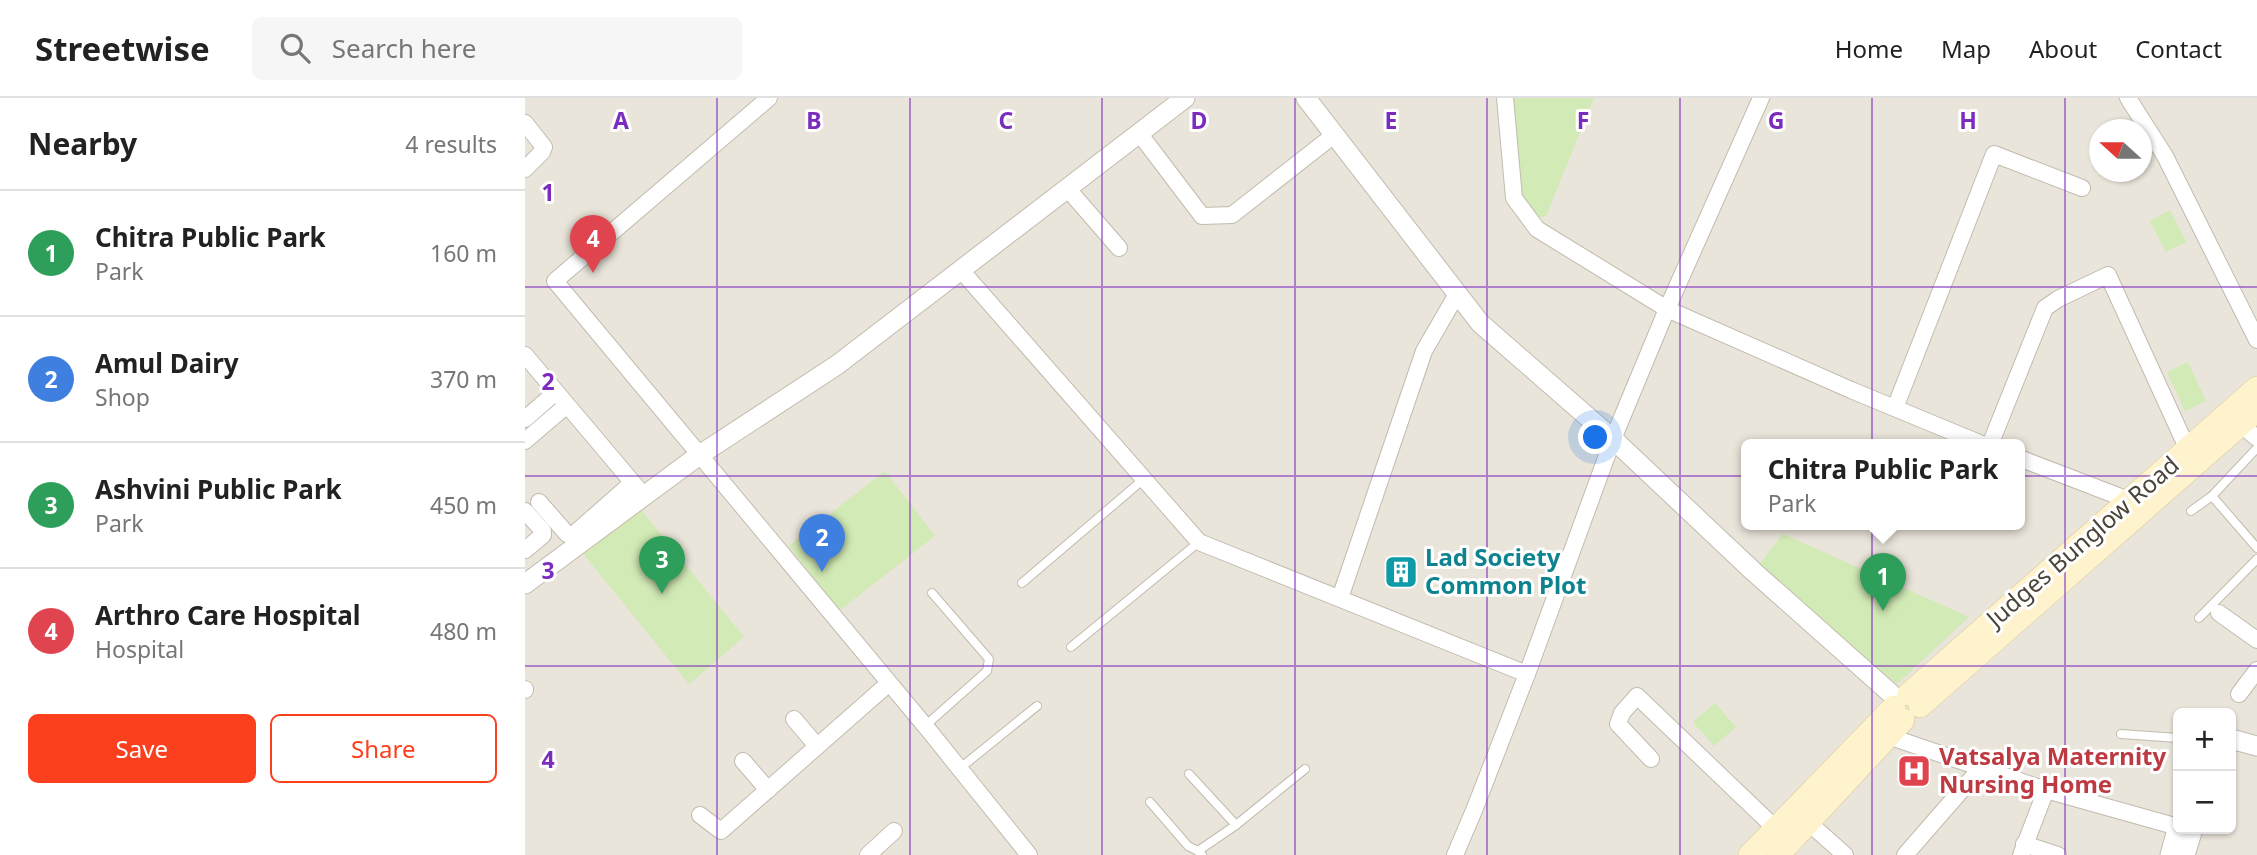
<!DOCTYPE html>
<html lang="en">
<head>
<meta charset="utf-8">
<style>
	:root { --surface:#fff; --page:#f6f6f6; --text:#222; --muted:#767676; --line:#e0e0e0; --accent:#fc3f1d }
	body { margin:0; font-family:"Noto Sans",sans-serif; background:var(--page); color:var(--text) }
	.controls { position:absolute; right:21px; bottom:21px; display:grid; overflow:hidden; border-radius:10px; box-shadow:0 2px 5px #0004 }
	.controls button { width:63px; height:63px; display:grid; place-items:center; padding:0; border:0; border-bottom:2px solid var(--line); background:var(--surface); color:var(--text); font:35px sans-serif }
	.compass { position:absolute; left:1564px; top:21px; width:63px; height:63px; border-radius:50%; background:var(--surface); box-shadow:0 2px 5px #0004; rotate:291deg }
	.you { position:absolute; left:1071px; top:340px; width:24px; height:24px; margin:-18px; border:5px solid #fff; border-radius:50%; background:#1a73e8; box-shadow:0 0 0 10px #1a73e833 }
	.badge { display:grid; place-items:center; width:46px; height:46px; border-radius:50%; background:var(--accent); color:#fff; font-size:23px; font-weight:700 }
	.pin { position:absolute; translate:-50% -58px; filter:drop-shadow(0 2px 4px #0008) }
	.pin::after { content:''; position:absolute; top:37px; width:24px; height:21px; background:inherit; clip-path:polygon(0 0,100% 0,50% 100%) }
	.popup { position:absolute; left:1216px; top:341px; width:284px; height:91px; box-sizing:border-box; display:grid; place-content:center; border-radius:10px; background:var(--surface); filter:drop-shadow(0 2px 5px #0005); font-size:23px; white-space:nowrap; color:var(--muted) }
	.popup b { font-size:26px; color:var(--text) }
	.popup::after { content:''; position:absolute; left:50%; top:100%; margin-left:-14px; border:14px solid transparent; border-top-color:var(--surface) }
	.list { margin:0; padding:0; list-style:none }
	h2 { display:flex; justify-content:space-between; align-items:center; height:91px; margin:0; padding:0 28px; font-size:30px }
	h2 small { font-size:23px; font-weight:400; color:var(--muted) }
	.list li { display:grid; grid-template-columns:46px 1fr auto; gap:21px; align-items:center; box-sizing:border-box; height:126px; padding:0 28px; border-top:2px solid var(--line) }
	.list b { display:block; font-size:26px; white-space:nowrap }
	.list p { margin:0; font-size:23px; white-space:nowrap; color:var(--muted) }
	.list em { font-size:23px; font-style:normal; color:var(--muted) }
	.actions { display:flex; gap:14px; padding:21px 28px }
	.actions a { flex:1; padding:16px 0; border:2px solid var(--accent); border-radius:10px; text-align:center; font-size:24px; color:var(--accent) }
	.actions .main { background:var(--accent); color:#fff }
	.icon { flex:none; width:38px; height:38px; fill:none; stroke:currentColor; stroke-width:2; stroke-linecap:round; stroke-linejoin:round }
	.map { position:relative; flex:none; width:1732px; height:757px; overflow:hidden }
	header { display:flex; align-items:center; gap:42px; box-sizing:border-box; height:98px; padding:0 35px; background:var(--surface); border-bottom:2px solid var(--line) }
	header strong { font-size:33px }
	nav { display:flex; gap:38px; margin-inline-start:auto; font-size:24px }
	.search { width:490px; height:63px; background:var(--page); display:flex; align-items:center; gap:18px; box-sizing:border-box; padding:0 24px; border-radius:10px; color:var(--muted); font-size:26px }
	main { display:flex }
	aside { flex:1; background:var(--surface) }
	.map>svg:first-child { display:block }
	.residential { fill:#eae5da; fill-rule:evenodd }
	.green { fill:#d2eab5 }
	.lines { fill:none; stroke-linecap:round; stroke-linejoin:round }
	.service-casing { stroke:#c2bbae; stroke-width:10 }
	.minor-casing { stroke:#c2bbae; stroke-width:18 }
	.tertiary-casing { stroke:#c2bbae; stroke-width:21 }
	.secondary-casing { stroke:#d6c79b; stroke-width:24 }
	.service { stroke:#fff; stroke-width:8 }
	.minor { stroke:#fff; stroke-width:16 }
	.tertiary { stroke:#fff; stroke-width:19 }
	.secondary { stroke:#fff3cd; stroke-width:23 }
	.grid { fill:none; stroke:#7b2cbf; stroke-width:2; stroke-opacity:0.55 }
	.labels { text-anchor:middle; stroke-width:6; stroke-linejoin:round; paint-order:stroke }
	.street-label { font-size:24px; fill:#4b4439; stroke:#fff }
	.culture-label { font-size:24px; font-weight:bold; fill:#0d838f; stroke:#fff; text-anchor:start }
	.health-label { font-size:24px; font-weight:bold; fill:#be3a42; stroke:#fff; text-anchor:start }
	.grid-label { font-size:23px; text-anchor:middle; font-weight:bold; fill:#7b2cbf; stroke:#fff; stroke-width:6; stroke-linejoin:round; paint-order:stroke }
</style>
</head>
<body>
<header>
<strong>Streetwise</strong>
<div class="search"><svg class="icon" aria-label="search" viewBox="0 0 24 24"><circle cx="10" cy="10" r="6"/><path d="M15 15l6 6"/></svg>Search here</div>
<nav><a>Home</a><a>Map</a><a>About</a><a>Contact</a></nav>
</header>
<main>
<aside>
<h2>Nearby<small>4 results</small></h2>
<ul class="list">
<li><span class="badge" style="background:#2e9e5b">1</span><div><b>Chitra Public Park</b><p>Park</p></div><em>160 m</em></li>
<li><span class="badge" style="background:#3f7fe0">2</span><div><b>Amul Dairy</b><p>Shop</p></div><em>370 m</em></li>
<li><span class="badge" style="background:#2e9e5b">3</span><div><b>Ashvini Public Park</b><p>Park</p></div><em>450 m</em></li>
<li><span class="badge" style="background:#e0444e">4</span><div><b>Arthro Care Hospital</b><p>Hospital</p></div><em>480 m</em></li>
</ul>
<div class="actions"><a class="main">Save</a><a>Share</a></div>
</aside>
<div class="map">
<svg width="1732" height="757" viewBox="0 0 1732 757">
	<rect width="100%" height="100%" fill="#f6f3ec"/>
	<path class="residential" d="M 0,0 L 1732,0 L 1732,757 L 0,757 ZM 1574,32 L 1616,32 L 1616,74 L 1574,74 ZM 1222,347 L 1494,347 L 1494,427 L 1222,427 ZM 1653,615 L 1706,615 L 1706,731 L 1653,731 Z"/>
	<g class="green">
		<path d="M 985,0 L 1069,0 L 1021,118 L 1010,120 L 993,98 Z"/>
		<path d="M 1645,112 L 1661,144 L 1641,154 L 1625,123 Z"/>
		<path d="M 1663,264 L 1681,303 L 1660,313 L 1642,274 Z"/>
		<path d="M 360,373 L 410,438 L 314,513 L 264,448 Z"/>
		<path d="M 114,409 L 219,539 L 164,586 L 55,452 Z"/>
		<path d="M 1258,436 L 1444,519 L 1372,586 L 1233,468 Z"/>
		<path d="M 1190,605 L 1211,629 L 1189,648 L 1168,624 Z"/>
	</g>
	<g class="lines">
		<defs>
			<g id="service">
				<path d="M 1687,398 L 1732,350"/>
				<path d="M 1666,413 L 1687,398 L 1732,450"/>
				<path d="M 497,485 L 620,380"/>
				<path d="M 1674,520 L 1732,461"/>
				<path d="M 546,549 L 674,444"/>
				<path d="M 400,628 L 462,573 L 464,561 L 407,495"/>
				<path d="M 1596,636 L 1653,640"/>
				<path d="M 434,671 L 512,608"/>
				<path d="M 664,676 L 711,727"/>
				<path d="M 625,704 L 663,748 L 673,753"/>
				<path d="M 677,757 L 673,753 L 711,727 L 780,671"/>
			</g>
			<g id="minor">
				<path d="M 244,0 L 30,183 L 406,635 L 504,757"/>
				<path d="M 980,0 L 989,100 L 1012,131 L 1142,211 L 1326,292 L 1459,347"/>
				<path d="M 1603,0 L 1640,58 L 1732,242"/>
				<path d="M 0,25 L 19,49 L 17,54 L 0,71"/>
				<path d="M 614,35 L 677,118 L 707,117 L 809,37"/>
				<path d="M 542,90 L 594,150"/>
				<path d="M 435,171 L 674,444 L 1002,576"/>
				<path d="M 0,257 L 119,398"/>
				<path d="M 1370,310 L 1469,56 L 1557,90"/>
				<path d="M 0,321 L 31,294"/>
				<path d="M 1716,327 L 1732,340"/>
				<path d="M 0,343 L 42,307"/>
				<path d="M 1465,347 L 1520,210 L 1533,201 L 1583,177 L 1663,352"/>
				<path d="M 1494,360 L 1606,403"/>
				<path d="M 14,404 L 42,436 L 48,437 L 107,385"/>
				<path d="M 0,413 L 18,433 L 18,437 L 0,452"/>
				<path d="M 815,500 L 899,253 L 932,196"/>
				<path d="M 1694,515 L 1732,542"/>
				<path d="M 0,591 L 0,592"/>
				<path d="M 1714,596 L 1732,572"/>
				<path d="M 269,621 L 292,648"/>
				<path d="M 1363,638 L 1521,692 L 1653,729"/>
				<path d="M 1126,661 L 1093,626 L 1097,615 L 1112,598 L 1251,731"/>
				<path d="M 218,663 L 243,692"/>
				<path d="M 175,717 L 196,733 L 363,586"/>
				<path d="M 1283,724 L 1320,757"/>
				<path d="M 1499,746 L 1533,757"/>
				<path d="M 343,757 L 369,733"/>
				<path d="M 930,757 L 950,710 L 1002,576 L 1088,341 L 1142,211 L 1236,0"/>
				<path d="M 1380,757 L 1455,671"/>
				<path d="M 1496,757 L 1521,692"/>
			</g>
			<g id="tertiary">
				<path d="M 781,0 L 955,225 L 1088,341 L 1229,474 L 1372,601"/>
				<path d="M 0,486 L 173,358 L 312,267 L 660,0"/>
				<path d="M 1706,641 L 1732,648"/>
				<path d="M 1645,757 L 1653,728"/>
				<path d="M 1660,757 L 1668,731"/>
			</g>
			<g id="secondary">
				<path d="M 1384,596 L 1732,290"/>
				<path d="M 1395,608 L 1732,312"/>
				<path d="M 1225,757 L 1369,609"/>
				<path d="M 1253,757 L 1378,622"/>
			</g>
		</defs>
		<use href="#service" class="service-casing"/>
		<use href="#minor" class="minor-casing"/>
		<use href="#tertiary" class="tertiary-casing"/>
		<use href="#secondary" class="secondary-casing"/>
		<use href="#service" class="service"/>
		<use href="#minor" class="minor"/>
		<use href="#tertiary" class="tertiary"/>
		<use href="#secondary" class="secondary"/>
	</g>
	<path class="grid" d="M 192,0 L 192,757M 385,0 L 385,757M 577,0 L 577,757M 770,0 L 770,757M 962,0 L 962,757M 1155,0 L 1155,757M 1347,0 L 1347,757M 1540,0 L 1540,757M 0,189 L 1732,189M 0,378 L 1732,378M 0,568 L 1732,568"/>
	<defs>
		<symbol id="building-square" viewBox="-11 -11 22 22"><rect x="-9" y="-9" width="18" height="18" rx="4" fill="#0f9aa8" stroke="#fff"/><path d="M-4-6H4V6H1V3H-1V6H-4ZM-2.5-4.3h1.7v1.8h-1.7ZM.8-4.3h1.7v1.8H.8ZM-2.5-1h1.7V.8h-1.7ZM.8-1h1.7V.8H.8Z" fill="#fff"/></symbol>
		<symbol id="hospital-square" viewBox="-11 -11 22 22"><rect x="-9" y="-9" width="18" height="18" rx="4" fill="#e0444e" stroke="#fff"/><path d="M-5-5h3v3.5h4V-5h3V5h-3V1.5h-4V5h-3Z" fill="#fff"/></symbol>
	</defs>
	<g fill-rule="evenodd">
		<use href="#building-square" x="857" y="455" width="38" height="38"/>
		<use href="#hospital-square" x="1370" y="654" width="38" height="38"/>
	</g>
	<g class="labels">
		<g class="street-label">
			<text transform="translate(1558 444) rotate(-41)" y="8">Judges Bunglow Road</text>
		</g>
		<g class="culture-label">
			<text x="900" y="468">Lad Society<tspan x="900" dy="28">Common Plot</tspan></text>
		</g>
		<g class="health-label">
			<text x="1414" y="667">Vatsalya Maternity<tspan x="1414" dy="28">Nursing Home</tspan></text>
		</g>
	</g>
	<g class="grid-label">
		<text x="96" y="31">A</text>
		<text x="289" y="31">B</text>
		<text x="481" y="31">C</text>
		<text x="674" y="31">D</text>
		<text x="866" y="31">E</text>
		<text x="1058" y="31">F</text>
		<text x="1251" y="31">G</text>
		<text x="1443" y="31">H</text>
		<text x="23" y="103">1</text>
		<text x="23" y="292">2</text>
		<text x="23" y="481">3</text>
		<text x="23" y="670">4</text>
	</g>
</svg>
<div class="controls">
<button>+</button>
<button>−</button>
</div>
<svg class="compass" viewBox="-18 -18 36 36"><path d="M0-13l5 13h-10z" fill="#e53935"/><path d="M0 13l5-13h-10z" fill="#767676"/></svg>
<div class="you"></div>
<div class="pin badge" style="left:1358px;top:513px;background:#2e9e5b">1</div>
<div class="popup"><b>Chitra Public Park</b>Park</div>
<div class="pin badge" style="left:297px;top:474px;background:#3f7fe0">2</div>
<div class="pin badge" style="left:137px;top:496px;background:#2e9e5b">3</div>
<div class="pin badge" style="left:68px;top:175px;background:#e0444e">4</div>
</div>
</main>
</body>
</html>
